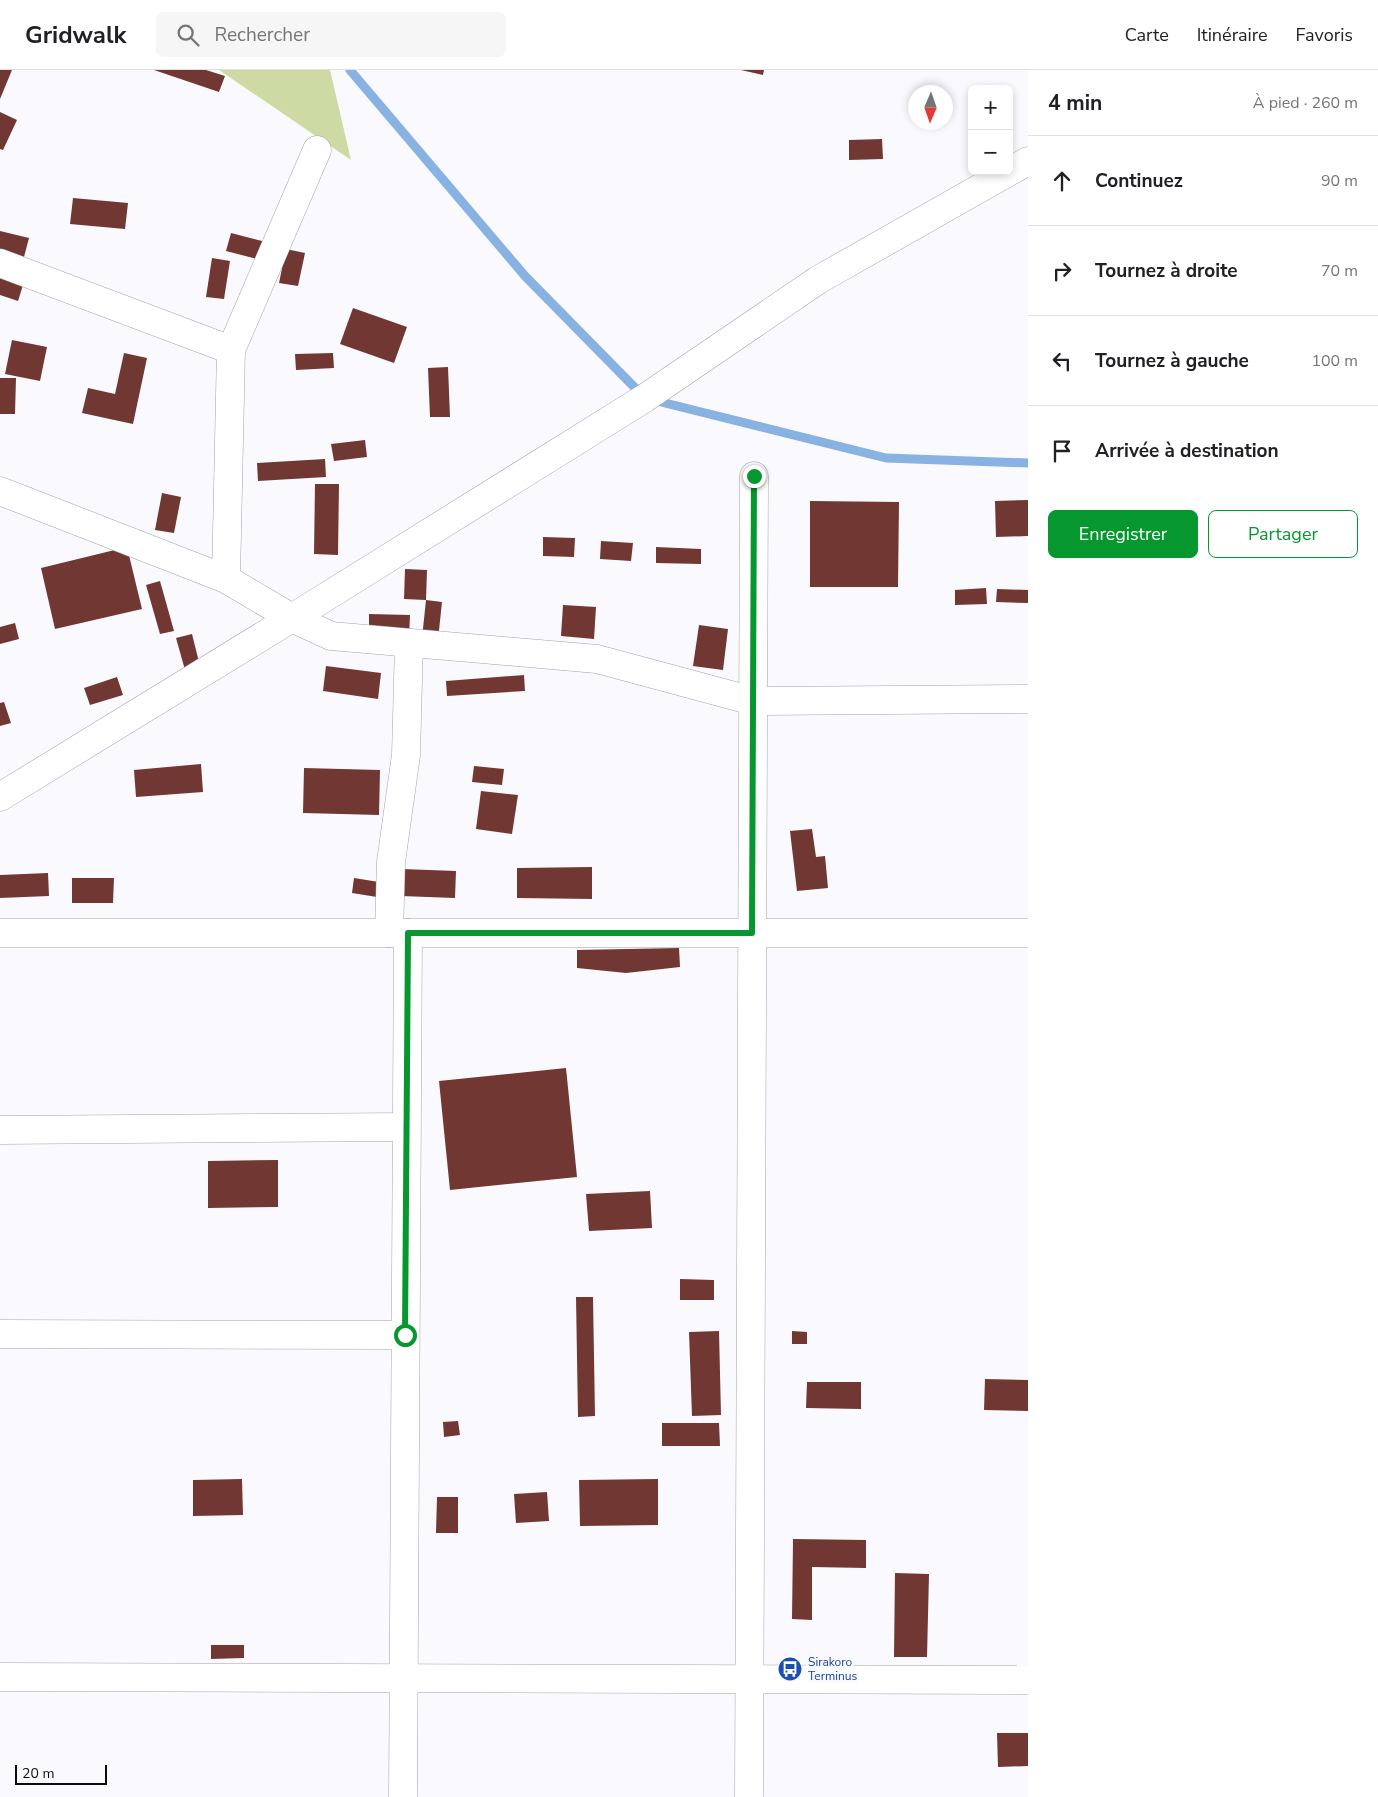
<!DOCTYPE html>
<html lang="fr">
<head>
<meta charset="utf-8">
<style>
	:root { --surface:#fff; --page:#f6f6f6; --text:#202124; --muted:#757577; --line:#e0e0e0; --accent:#06972f }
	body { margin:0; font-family:"Nunito Sans",sans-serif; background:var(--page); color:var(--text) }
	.controls { position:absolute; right:15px; top:15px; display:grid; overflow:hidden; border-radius:8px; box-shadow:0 2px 8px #0003 }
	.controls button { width:45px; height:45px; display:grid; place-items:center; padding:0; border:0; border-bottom:1px solid var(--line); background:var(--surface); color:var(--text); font:25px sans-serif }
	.compass { position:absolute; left:908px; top:15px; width:45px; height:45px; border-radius:50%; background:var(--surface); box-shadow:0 2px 8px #0003; rotate:182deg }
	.scale { position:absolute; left:15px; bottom:12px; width:92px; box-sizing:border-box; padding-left:5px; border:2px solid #0b0b0e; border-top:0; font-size:14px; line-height:18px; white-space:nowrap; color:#0b0b0e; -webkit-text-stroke:4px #fafafe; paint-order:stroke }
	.stop { position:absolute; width:15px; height:15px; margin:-11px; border:4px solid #06972f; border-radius:50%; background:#fff }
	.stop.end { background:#06972f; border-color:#fff; box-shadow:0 1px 5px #0008 }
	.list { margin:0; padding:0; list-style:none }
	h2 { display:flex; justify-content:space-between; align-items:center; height:65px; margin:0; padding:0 20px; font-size:21px }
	h2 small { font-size:16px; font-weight:400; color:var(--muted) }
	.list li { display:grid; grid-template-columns:32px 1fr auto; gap:15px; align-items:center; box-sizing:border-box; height:90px; padding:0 20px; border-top:1px solid var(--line) }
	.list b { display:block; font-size:19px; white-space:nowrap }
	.list em { font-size:16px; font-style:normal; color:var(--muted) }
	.actions { display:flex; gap:10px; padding:15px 20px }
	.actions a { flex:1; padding:11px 0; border:1px solid var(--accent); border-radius:8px; text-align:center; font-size:18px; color:var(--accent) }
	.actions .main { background:var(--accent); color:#fff }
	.icon { flex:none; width:28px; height:28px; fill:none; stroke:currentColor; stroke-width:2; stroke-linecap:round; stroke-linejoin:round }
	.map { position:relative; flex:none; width:1028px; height:1727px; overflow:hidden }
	header { display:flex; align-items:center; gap:30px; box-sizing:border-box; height:70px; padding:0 25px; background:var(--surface); border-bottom:1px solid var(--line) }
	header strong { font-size:24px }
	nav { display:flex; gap:28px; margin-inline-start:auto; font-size:18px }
	.search { width:350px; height:45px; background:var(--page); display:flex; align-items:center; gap:12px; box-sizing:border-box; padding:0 18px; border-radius:8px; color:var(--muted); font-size:19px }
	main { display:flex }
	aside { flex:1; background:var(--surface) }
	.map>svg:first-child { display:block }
	.green { fill:#cddaa4 }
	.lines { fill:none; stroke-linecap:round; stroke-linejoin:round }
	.stream { stroke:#88b2e1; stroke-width:9 }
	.building { fill:#713733 }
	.street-casing { stroke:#a2a3ac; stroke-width:29 }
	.street { stroke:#fff; stroke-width:28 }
	.route { stroke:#06972f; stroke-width:6 }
	.labels { text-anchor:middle; stroke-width:5; stroke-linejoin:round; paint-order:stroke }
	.transit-label { font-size:12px; fill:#164399; stroke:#fafafe; text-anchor:start }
</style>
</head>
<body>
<header>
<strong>Gridwalk</strong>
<div class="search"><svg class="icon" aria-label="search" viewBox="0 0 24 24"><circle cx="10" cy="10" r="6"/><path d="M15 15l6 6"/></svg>Rechercher</div>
<nav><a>Carte</a><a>Itinéraire</a><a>Favoris</a></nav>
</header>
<main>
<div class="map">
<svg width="1028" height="1727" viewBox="0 0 1028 1727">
	<rect width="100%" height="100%" fill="#fafafe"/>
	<path class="green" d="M 219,0 L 330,0 L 351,90 Z"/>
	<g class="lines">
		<path class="stream" d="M 350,0 L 525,206 L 645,328 L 886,388 L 1028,393"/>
	</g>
	<g class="building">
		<path d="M 0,0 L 12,0 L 0,29 Z"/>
		<path d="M 154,0 L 206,0 L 225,6 L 219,22 Z"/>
		<path d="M 741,0 L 764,0 L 763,5 Z"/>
		<path d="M 0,42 L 17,50 L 3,80 L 0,79 Z"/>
		<path d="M 882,69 L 883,89 L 849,90 L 849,70 Z"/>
		<path d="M 73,128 L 128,133 L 125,159 L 70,154 Z"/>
		<path d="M 0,161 L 29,168 L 24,187 L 0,181 Z"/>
		<path d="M 231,163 L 266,172 L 261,190 L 226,181 Z"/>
		<path d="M 286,179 L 305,183 L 298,216 L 279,213 Z"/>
		<path d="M 212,188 L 230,191 L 224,229 L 206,227 Z"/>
		<path d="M 0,208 L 23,215 L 18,231 L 0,225 Z"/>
		<path d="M 353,238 L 407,257 L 394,293 L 340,274 Z"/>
		<path d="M 12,270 L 47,277 L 40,311 L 5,304 Z"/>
		<path d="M 124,283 L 147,288 L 133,354 L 82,343 L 88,318 L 115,324 Z"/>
		<path d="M 333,283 L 334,298 L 296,300 L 295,284 Z"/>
		<path d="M 448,297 L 450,347 L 430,347 L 428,298 Z"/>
		<path d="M 0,308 L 16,308 L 15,344 L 0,344 Z"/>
		<path d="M 365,370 L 367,387 L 334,391 L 331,374 Z"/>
		<path d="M 325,389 L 326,407 L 258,411 L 257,393 Z"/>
		<path d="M 315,414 L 339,414 L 338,485 L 314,484 Z"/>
		<path d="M 162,423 L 181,427 L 174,463 L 155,460 Z"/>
		<path d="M 1028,430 L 1028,466 L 996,467 L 995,431 Z"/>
		<path d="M 810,431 L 899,432 L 898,517 L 810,517 Z"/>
		<path d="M 543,467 L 575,468 L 574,487 L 543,486 Z"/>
		<path d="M 601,471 L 633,473 L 631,491 L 600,489 Z"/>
		<path d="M 127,477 L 142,539 L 55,559 L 41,498 Z"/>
		<path d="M 656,477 L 701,479 L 701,494 L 656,493 Z"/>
		<path d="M 405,499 L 427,500 L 426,530 L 442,532 L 438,570 L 422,568 L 426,530 L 404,529 Z"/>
		<path d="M 160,511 L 174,561 L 160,564 L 146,515 Z"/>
		<path d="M 986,518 L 987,534 L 955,535 L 955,520 Z"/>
		<path d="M 997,519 L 1028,520 L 1028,533 L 996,532 Z"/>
		<path d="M 563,535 L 596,537 L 594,569 L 561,566 Z"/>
		<path d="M 369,544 L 410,545 L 409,568 L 369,567 Z"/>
		<path d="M 15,553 L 19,569 L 0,574 L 0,557 Z"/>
		<path d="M 699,555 L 728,559 L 723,600 L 693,596 Z"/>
		<path d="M 192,564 L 200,596 L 185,600 L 176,568 Z"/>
		<path d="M 326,596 L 381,603 L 378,629 L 323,621 Z"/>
		<path d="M 524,605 L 525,621 L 447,626 L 446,611 Z"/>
		<path d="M 117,607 L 123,625 L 90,635 L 84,618 Z"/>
		<path d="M 4,632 L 11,653 L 0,656 L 0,633 Z"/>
		<path d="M 201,694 L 203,722 L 136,727 L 134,700 Z"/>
		<path d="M 474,696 L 504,699 L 502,715 L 472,712 Z"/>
		<path d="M 304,698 L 380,700 L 379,745 L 303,743 Z"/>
		<path d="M 481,721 L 518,725 L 512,764 L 476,759 Z"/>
		<path d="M 812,759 L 816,787 L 825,786 L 828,818 L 797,821 L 790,761 Z"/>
		<path d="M 592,797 L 592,829 L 517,828 L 517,798 Z"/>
		<path d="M 402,799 L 456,801 L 455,828 L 401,826 Z"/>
		<path d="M 48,803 L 49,826 L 0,828 L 0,805 Z"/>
		<path d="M 72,808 L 114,808 L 113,833 L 72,833 Z"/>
		<path d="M 354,808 L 379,812 L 377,827 L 352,823 Z"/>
		<path d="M 679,878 L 680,897 L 626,903 L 577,898 L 577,880 Z"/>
		<path d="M 566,998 L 577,1107 L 450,1120 L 439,1011 Z"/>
		<path d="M 278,1090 L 278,1137 L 208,1138 L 208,1091 Z"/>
		<path d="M 650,1121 L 652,1158 L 589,1161 L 586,1124 Z"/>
		<path d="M 680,1209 L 714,1210 L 714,1230 L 680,1230 Z"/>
		<path d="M 576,1227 L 593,1227 L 595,1346 L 578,1347 Z"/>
		<path d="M 719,1261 L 721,1345 L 692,1346 L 689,1262 Z"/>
		<path d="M 792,1261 L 807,1262 L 807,1274 L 792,1274 Z"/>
		<path d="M 985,1309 L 1028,1310 L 1028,1341 L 984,1340 Z"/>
		<path d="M 807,1312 L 861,1312 L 861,1339 L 806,1338 Z"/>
		<path d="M 458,1351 L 460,1365 L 444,1367 L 443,1352 Z"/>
		<path d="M 662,1353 L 719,1353 L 720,1376 L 662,1376 Z"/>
		<path d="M 242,1409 L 243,1445 L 193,1446 L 193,1410 Z"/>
		<path d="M 658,1409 L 658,1455 L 580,1456 L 579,1410 Z"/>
		<path d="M 547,1422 L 549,1451 L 516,1453 L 514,1424 Z"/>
		<path d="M 437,1427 L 458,1427 L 458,1463 L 436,1463 Z"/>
		<path d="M 793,1469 L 866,1470 L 866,1498 L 812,1497 L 812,1550 L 792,1549 Z"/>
		<path d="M 895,1503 L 929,1504 L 927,1587 L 894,1587 Z"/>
		<path d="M 211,1575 L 244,1575 L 244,1588 L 211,1589 Z"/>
		<path d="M 997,1663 L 1028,1663 L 1028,1696 L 998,1697 Z"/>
	</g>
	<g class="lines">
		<defs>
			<g id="street">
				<path d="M 0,193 L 231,280"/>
				<path d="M 0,421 L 226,509 L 292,548 L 331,566 L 597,589 L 753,631 L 1028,629"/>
				<path d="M 226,509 L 231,280 L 317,80"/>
				<path d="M 0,727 L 292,548 L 645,328 L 818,210 L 1028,91"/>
				<path d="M 0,863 L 1028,863"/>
				<path d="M 389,863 L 391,792 L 406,685 L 409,573"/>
				<path d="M 0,1060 L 406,1057"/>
				<path d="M 0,1264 L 405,1265"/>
				<path d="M 0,1607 L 1028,1610"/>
				<path d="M 403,1727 L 408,863"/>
				<path d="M 749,1727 L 754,406"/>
			</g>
		</defs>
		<use href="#street" class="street-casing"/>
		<use href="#street" class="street"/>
	</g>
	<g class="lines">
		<path class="route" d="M 405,1265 L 408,863 L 752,863 L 754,406"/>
	</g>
	<defs>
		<symbol id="bus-disc" viewBox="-11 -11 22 22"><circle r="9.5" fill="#1a4fb4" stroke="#fafafe"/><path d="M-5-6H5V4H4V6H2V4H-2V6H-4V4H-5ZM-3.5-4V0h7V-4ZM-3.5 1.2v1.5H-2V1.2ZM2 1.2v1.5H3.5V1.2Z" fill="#fff"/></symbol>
	</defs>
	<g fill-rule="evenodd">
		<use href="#bus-disc" x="776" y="1585" width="28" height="28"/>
	</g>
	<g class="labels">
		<g class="transit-label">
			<text x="808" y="1596">Sirakoro<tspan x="808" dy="14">Terminus</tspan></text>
		</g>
	</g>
</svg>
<div class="controls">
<button>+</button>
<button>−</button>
</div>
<svg class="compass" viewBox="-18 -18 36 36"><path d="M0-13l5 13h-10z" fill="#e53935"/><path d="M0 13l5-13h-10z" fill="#757577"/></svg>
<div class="scale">20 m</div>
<div class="stop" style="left:405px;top:1265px"></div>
<div class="stop end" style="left:754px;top:406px"></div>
</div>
<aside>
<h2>4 min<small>À pied · 260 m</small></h2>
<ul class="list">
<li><svg class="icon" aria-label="ahead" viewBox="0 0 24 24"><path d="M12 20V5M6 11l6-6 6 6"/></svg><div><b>Continuez</b></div><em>90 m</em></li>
<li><svg class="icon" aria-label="right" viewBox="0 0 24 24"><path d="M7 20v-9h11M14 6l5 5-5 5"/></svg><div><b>Tournez à droite</b></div><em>70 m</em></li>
<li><svg class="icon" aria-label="left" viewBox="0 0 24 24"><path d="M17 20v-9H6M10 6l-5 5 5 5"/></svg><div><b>Tournez à gauche</b></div><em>100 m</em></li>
<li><svg class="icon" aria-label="arrive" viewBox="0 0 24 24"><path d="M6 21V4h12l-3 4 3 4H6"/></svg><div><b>Arrivée à destination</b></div></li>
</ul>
<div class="actions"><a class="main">Enregistrer</a><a>Partager</a></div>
</aside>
</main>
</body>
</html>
